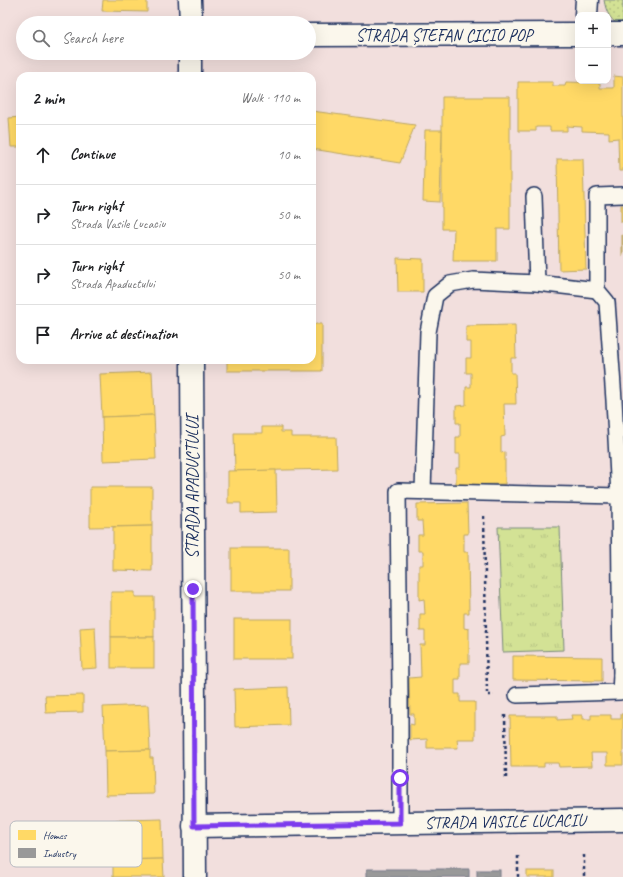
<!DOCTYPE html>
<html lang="en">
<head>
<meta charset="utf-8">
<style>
	:root { --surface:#fff; --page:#f6f6f6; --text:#202124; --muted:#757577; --line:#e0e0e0 }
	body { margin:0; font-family:Caveat,sans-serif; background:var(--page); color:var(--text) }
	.controls { position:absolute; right:12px; top:12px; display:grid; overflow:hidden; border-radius:8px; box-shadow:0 4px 16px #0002 }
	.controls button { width:36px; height:36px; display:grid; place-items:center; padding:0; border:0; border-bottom:1px solid var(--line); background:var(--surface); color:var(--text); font:20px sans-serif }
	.stop { position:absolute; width:12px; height:12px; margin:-9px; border:3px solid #7c3aed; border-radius:50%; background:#fff }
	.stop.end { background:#7c3aed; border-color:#fff; box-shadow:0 1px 4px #0008 }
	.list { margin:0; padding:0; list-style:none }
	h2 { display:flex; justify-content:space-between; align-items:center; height:52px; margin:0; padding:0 16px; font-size:17px }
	h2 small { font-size:13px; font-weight:400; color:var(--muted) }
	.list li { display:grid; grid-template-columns:26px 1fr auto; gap:12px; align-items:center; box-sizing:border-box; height:60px; padding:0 16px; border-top:1px solid var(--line) }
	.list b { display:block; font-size:15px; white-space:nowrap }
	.list p { margin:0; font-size:13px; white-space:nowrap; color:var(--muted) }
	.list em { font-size:13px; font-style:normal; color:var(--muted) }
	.icon { flex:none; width:22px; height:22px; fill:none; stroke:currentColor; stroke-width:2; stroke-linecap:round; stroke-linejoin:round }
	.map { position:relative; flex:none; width:623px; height:877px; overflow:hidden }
	.search { position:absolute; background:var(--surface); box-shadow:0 4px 16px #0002; left:16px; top:16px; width:300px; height:44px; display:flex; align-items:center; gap:10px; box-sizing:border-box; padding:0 14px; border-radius:22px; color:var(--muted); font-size:15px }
	.panel { position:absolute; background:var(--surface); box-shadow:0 4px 16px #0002; left:16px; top:72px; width:300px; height:292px; border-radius:12px }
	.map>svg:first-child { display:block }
	.grass { fill:url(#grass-dots); stroke:#77887a }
	.park { fill:url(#park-tufts); stroke:#77887a }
	.homes { fill:#ffd966; stroke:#bba664 }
	.industry { fill:#999; stroke:#737987 }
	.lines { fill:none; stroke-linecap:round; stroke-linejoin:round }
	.lane-casing { stroke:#1b2f5e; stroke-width:18 }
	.street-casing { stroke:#1b2f5e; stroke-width:25 }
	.path { stroke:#1b2f5e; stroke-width:2.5; stroke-dasharray:3 3; stroke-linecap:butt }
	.lane { stroke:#fbf7ec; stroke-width:15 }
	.street { stroke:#fbf7ec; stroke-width:22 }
	.route { stroke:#7c3aed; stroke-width:5 }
	.labels { text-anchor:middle; stroke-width:4; stroke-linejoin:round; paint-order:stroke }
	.street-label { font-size:17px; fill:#1b2f5e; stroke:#fbf7ec }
	.key { fill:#fbf7ec; stroke:#b8bbc1; stroke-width:1 }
	.key-label { font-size:11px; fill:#1b2f5e }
</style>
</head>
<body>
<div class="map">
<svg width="623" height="877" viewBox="0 0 623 877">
	<defs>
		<pattern id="grass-dots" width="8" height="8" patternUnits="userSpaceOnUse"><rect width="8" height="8" fill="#d3e295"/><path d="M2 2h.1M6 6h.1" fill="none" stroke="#b5c283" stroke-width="1.8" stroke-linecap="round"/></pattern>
		<pattern id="park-tufts" width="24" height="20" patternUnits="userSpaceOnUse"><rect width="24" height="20" fill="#d3e295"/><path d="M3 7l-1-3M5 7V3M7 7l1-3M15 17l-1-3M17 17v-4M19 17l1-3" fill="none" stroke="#b5c283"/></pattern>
	</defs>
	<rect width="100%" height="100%" fill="#f2dfdd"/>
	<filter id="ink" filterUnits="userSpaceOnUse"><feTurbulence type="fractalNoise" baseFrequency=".025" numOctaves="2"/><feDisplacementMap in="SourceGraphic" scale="8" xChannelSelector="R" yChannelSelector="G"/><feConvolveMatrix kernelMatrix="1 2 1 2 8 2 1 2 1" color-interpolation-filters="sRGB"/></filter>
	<g filter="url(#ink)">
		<path class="grass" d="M 604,0 L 623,0 L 623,26 C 611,23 606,12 604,0 Z"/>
		<path class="park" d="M 498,527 L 560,527 L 564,650 L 503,652 Z"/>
		<g class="homes">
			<path d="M 103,0 L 147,0 L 147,12 L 102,11 Z"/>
			<path d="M 614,76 L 623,77 L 623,171 L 619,171 L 618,138 L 609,139 L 609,132 L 582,131 L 582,127 L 567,126 L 567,131 L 550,131 L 550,127 L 536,127 L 536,131 L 518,131 L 518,82 L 553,82 L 553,86 L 565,86 L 566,82 L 600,83 L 600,88 L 614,88 Z"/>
			<path d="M 442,97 L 510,97 L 510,229 L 497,229 L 497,261 L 453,261 L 454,229 L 442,229 Z"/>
			<path d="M 312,111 L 415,125 L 400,163 L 312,149 Z"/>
			<path d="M 20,117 L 20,147 L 11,147 L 9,118 Z"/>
			<path d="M 425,130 L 442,130 L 440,202 L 423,201 Z"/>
			<path d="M 557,159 L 583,159 L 586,269 L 559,270 Z"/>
			<rect x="621" y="205" width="2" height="17"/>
			<rect x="622" y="235" width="1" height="20"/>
			<path d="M 397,258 L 423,259 L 423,292 L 398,292 Z"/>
			<path d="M 312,324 L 322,324 L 322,371 L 227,371 L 227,360 L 312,360 Z"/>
			<path d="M 515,325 L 516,358 L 511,358 L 511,373 L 515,373 L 516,404 L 504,404 L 505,436 L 501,437 L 501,453 L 505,452 L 505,484 L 456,485 L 456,468 L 460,468 L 460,454 L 456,454 L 456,437 L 460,437 L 460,423 L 456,423 L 456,406 L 466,405 L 466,387 L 471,387 L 471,373 L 466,373 L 466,358 L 471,358 L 471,342 L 466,342 L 466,326 Z"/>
			<path d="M 152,372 L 154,415 L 102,417 L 100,374 Z"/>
			<path d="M 154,415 L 156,459 L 103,461 L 102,417 Z"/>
			<path d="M 262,427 L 281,427 L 281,432 L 291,432 L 291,437 L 336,437 L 337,469 L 235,471 L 234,433 L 262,433 Z"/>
			<path d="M 276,470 L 277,512 L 241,513 L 241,503 L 228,503 L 228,471 Z"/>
			<path d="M 90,487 L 152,487 L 152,526 L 90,527 Z"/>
			<path d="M 467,503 L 468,534 L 464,534 L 464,552 L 468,552 L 469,613 L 464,613 L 464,628 L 469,629 L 469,663 L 460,663 L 460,679 L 455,679 L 455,694 L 460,694 L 460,702 L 475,702 L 475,739 L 457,739 L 458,748 L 427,748 L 427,739 L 410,740 L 410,724 L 414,725 L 414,714 L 410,714 L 409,678 L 421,677 L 420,645 L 425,645 L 425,631 L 420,631 L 420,614 L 425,614 L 424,599 L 419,600 L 419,565 L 423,565 L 423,551 L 418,551 L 418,535 L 423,535 L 422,521 L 417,521 L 417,504 Z"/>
			<path d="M 152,526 L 152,571 L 113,570 L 113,527 Z"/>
			<rect x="231" y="548" width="58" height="43"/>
			<path d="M 111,592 L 135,592 L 135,597 L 154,597 L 154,637 L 111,637 Z"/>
			<rect x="234" y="619" width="58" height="40"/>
			<path d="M 95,627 L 97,668 L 82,669 L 80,628 Z"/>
			<rect x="111" y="637" width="43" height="31"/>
			<path d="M 513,656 L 602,657 L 602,681 L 513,680 Z"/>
			<path d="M 288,687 L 289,725 L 235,727 L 234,689 Z"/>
			<path d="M 83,695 L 83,712 L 46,713 L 45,696 Z"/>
			<path d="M 148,705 L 150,750 L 105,751 L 103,707 Z"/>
			<path d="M 621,714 L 623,714 L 623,765 L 607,765 L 607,753 L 591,753 L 592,766 L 559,767 L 558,763 L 544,763 L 544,767 L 511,767 L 510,716 L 557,716 L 557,720 L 572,719 L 571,715 L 583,715 L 583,719 L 591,719 L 591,715 L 611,715 L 611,719 L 621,719 Z"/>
			<path d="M 150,750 L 150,758 L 153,758 L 154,794 L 106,795 L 105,751 Z"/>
			<path d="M 162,819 L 163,859 L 113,860 L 113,853 L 92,853 L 91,821 Z"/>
			<path d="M 163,859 L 164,877 L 113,877 L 113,860 Z"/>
			<rect x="527" y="871" width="27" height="6"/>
		</g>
		<g class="industry">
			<rect x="367" y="869" width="102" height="8"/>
			<rect x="477" y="870" width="23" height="7"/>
		</g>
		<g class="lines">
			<defs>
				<g id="lane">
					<path d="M 534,196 L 537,283"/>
					<path d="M 423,491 L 428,332 L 435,296 L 450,284 L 473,280 L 537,283 L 597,290"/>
					<path d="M 621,675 L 619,496 L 614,400 L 607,302 L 597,290 L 597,196 L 623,195"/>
					<path d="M 517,695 L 620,692 L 621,675 L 623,675"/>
					<path d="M 400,823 L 400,695 L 398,491 L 619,496"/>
				</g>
				<g id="street">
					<path d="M 190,0 L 191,23"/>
					<path d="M 586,15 L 587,0"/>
					<path d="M 608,34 L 623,34"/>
					<path d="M 309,35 L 578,34"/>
					<path d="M 190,76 L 190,53"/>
					<path d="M 192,360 L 195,877"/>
					<path d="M 194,826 L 623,820"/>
				</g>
			</defs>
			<use href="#lane" class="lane-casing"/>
			<use href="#street" class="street-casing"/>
			<g class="path">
				<path d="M 484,516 L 487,695 L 494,695"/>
				<path d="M 505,715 L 506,778"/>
				<path d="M 584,855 L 584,877"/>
				<path d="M 518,856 L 518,877"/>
			</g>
			<use href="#lane" class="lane"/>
			<use href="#street" class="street"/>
		</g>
	</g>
	<g class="lines" filter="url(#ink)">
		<path class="route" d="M 193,589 L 194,826 L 400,823 L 400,778"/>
	</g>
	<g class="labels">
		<g class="street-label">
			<text x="444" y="41">STRADA ȘTEFAN CICIO POP</text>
			<text transform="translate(192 487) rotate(-90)" y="6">STRADA APADUCTULUI</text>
			<text transform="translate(505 821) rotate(-1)" y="6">STRADA VASILE LUCACIU</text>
		</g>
	</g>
	<rect x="10" y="821" width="132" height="46" rx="6" class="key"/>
	<rect x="18" y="830" width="18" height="10" fill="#ffd966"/>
	<rect x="18" y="848" width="18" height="10" fill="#999"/>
	<g class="key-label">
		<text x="43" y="839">Homes</text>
		<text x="43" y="857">Industry</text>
	</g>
</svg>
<div class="controls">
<button>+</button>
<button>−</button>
</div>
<div class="stop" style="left:400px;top:778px"></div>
<div class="stop end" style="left:193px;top:589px"></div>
<div class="search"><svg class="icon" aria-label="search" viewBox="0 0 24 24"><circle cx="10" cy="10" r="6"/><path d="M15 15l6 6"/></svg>Search here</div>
<section class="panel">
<h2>2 min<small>Walk · 110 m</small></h2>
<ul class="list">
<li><svg class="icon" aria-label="ahead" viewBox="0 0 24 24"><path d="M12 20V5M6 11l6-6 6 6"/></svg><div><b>Continue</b></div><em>10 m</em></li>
<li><svg class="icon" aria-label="right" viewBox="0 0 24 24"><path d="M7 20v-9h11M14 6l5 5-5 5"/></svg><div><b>Turn right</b><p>Strada Vasile Lucaciu</p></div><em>50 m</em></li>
<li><svg class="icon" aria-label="right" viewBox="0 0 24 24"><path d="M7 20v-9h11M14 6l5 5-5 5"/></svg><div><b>Turn right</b><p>Strada Apaductului</p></div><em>50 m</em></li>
<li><svg class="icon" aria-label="arrive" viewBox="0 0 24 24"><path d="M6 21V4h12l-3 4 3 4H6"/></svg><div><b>Arrive at destination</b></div></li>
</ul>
</section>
</div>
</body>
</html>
